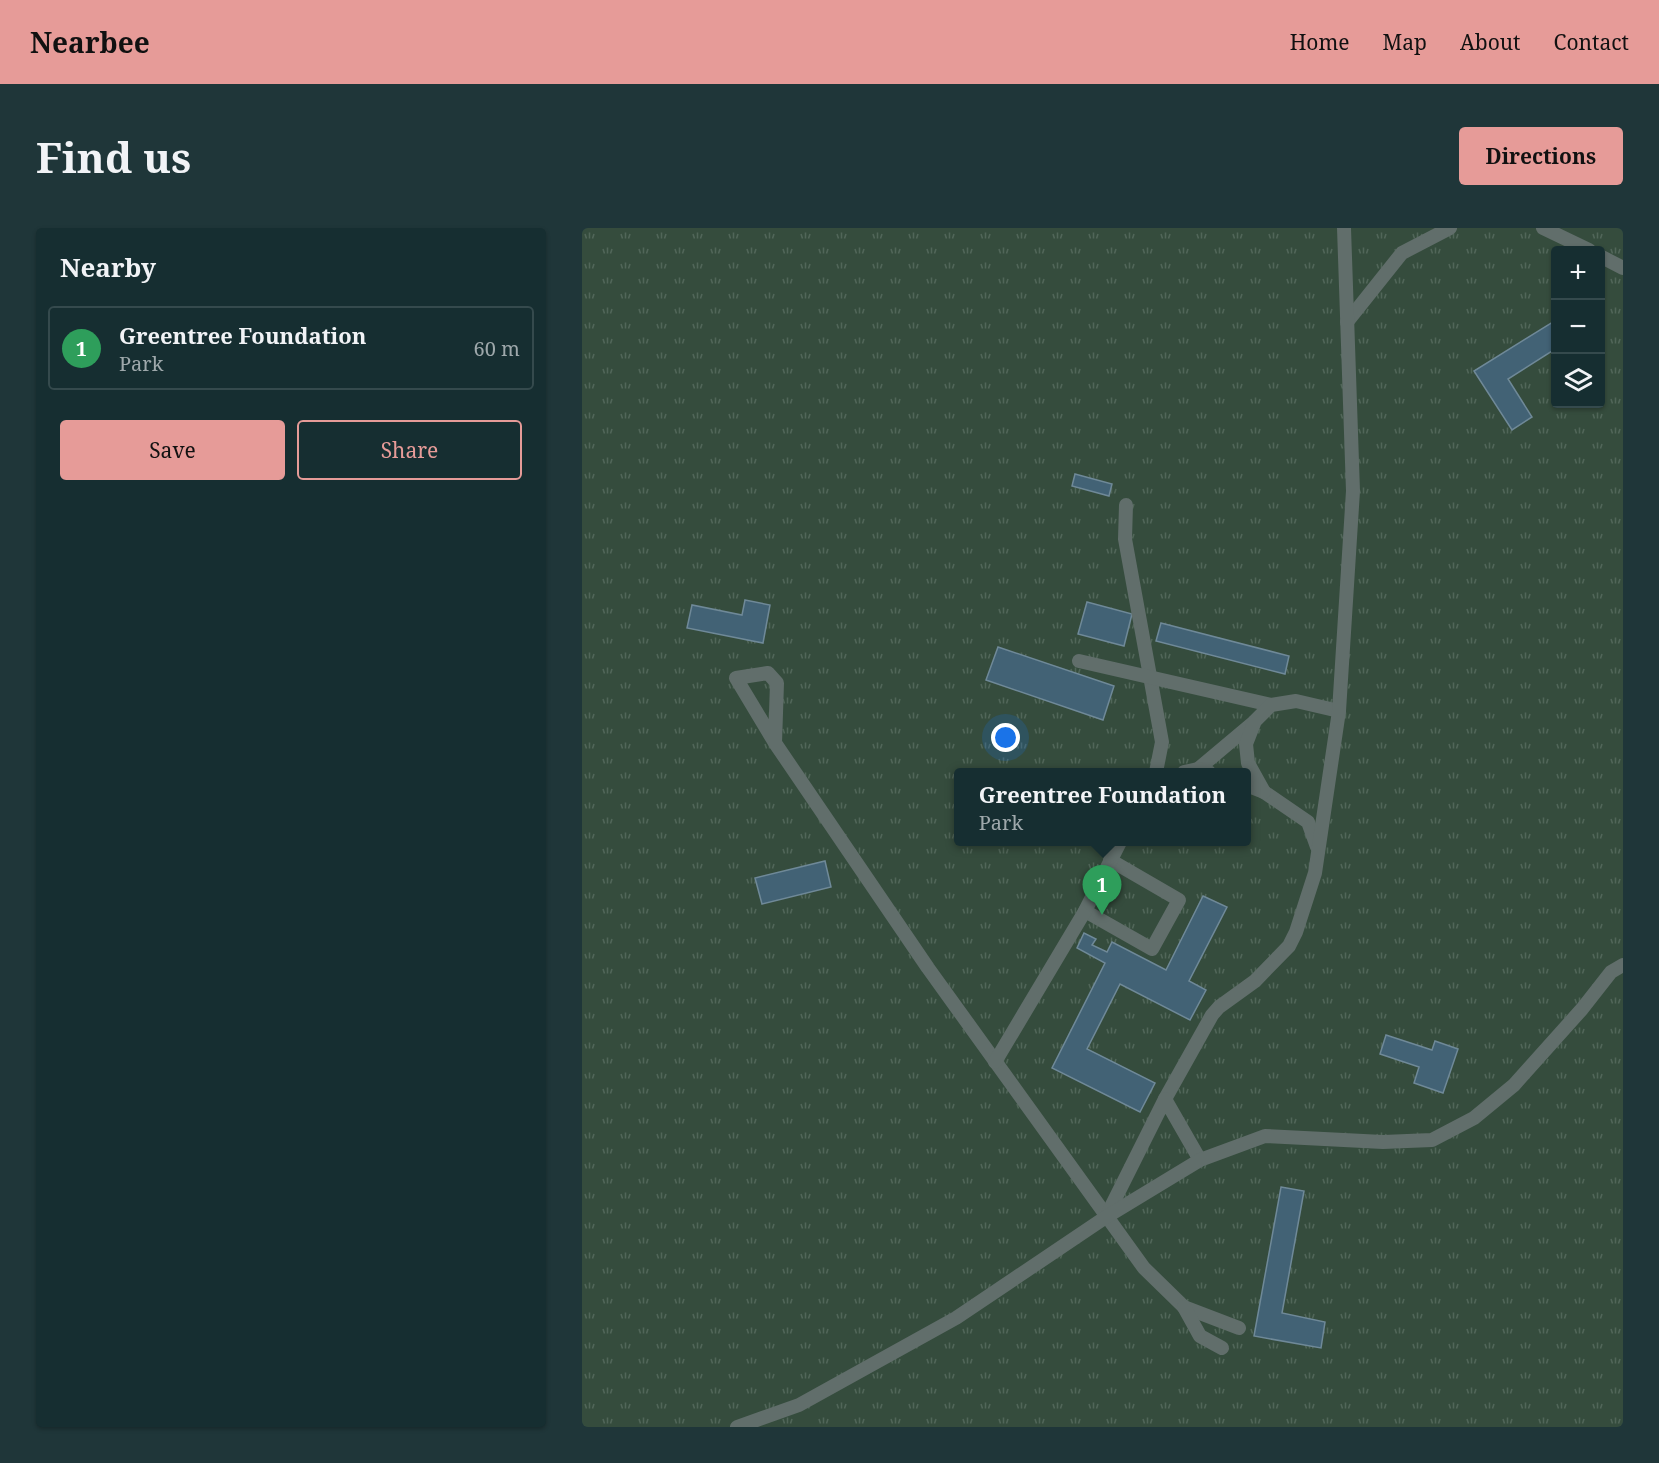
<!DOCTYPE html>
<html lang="en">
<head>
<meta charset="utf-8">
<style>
	:root { --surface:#162e31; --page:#1f3639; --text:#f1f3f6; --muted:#9ea8ab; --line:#354a4d; --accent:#e69b98 }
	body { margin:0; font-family:"Noto Serif",serif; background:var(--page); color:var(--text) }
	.controls { position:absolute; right:18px; top:18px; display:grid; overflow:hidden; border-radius:6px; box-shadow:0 2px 4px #0004 }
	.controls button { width:54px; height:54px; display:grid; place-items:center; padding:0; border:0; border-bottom:2px solid var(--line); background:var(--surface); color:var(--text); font:30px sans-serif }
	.you { position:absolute; left:424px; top:510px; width:21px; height:21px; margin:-15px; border:4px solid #fff; border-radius:50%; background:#1a73e8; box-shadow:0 0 0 9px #1a73e833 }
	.badge { display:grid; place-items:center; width:39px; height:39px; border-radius:50%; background:var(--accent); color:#fff; font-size:20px; font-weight:700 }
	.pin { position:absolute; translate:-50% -50px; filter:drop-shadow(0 2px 3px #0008) }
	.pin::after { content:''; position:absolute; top:32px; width:21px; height:18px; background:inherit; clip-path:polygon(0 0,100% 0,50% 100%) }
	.popup { position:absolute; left:372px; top:540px; width:297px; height:78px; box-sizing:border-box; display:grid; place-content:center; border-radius:6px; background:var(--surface); filter:drop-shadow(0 2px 4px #0005); font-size:20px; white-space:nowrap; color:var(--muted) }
	.popup b { font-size:22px; color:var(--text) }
	.popup::after { content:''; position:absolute; left:50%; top:100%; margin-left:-12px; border:12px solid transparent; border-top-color:var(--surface) }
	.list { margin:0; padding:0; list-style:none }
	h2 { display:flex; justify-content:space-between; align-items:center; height:78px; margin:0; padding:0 24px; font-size:26px }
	h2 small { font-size:20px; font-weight:400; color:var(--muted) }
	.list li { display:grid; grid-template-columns:39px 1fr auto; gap:18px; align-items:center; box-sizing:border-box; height:84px; margin:0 12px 12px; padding:0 12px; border:2px solid var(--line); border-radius:6px }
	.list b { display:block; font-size:22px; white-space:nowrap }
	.list p { margin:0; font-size:20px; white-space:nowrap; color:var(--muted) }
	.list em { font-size:20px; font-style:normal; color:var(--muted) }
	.actions { display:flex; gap:12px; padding:18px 24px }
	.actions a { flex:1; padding:14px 0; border:2px solid var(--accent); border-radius:6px; text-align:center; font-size:21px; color:var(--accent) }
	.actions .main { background:var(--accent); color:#111 }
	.icon { flex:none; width:33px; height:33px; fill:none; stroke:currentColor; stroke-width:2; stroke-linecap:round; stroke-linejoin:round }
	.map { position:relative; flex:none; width:1041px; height:1199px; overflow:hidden; border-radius:6px }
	header { display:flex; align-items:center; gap:36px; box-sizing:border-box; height:84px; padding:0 30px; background:var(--accent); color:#111 }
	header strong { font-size:28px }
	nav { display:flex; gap:33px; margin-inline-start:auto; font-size:21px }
	.intro { display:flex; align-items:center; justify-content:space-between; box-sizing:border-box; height:144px; padding:0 36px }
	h1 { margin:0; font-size:42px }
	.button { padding:15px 27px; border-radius:6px; background:var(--accent); color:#111; font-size:21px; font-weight:700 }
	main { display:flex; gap:36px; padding:0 36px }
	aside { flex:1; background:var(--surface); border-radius:6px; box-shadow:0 2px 4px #0004 }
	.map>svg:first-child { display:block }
	.park { fill:url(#park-tufts); fill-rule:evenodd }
	.building { fill:#426275; stroke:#6f8998; stroke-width:1.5 }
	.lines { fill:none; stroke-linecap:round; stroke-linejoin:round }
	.lane { stroke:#616e6b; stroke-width:14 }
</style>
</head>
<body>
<header>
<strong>Nearbee</strong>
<nav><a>Home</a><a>Map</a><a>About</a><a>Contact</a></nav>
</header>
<div class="intro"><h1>Find us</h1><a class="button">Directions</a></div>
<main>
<aside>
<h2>Nearby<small></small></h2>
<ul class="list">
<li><span class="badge" style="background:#2e9e5b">1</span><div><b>Greentree Foundation</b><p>Park</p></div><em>60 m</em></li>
</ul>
<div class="actions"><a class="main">Save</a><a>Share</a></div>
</aside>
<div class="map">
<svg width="1041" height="1199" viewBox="0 0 1041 1199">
	<defs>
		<pattern id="park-tufts" width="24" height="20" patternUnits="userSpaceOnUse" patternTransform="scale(1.5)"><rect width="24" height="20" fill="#354c3d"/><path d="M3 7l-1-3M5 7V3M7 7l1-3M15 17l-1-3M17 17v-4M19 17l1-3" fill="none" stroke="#516659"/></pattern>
	</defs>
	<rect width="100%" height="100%" fill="#1e3d41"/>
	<path class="park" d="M 0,0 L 1041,0 L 1041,1199 L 0,1199 ZM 974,22 L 1018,22 L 1018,176 L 974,176 ZM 376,544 L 664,544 L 664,614 L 376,614 Z"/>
	<g class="building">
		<path d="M 974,92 L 974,128 L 970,123 L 926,151 L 950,189 L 930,202 L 892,143 Z"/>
		<path d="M 493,246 L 530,256 L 527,268 L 490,258 Z"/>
		<path d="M 163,372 L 188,377 L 181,415 L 105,400 L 110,377 L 160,387 Z"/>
		<path d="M 505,374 L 550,386 L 542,418 L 496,406 Z"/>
		<path d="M 579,395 L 707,428 L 703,446 L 574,413 Z"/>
		<path d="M 416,419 L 532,458 L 521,492 L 404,452 Z"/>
		<path d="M 243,633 L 249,659 L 180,676 L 173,650 Z"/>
		<path d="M 621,668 L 645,679 L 607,753 L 624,762 L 608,792 L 538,756 L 505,821 L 573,855 L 558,884 L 470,840 L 523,735 L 495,720 L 502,705 L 514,711 L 510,717 L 525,724 L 530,714 L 584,742 Z"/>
		<path d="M 804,807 L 850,822 L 853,813 L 876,821 L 861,865 L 832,855 L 837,839 L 798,826 Z"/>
		<path d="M 699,959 L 722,963 L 700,1085 L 743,1094 L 739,1120 L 672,1108 Z"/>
	</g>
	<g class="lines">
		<g class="lane">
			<path d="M 961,0 L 1007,22"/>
			<path d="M 1018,28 L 1041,40"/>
			<path d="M 765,94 L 820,25 L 868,0"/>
			<path d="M 544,277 L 543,311 L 580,514 L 574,544"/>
			<path d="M 497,433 L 689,477"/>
			<path d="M 193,515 L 195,455 L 186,445 L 154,450 L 193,515 L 346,740 L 562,1040 L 602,1079 L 657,1100"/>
			<path d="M 616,541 L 672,494"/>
			<path d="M 602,544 L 616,541 L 627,544"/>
			<path d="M 664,557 L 682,564 L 726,594 L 735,619"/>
			<path d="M 682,564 L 666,535 L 664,516 L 673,493 L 689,477 L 714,473 L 757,483"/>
			<path d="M 503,683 L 570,721 L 597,672 L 528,632"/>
			<path d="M 413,834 L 503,683 L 538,614"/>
			<path d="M 583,871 L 630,787 L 637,779 L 673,753 L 707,718 L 714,704 L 733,645 L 757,483 L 771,263 L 762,0"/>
			<path d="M 524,989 L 583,871 L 618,932"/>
			<path d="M 602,1079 L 618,1108 L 640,1120"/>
			<path d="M 155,1199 L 217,1177 L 374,1090 L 524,989 L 618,932 L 683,908 L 801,914 L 850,912 L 892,890 L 932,857 L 1000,781 L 1029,744 L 1041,737"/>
		</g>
	</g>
</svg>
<div class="controls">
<button>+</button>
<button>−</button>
<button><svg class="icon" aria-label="layers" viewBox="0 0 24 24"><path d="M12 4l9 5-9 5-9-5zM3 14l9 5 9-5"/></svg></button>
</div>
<div class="you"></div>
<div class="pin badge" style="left:520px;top:687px;background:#2e9e5b">1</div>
<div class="popup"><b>Greentree Foundation</b>Park</div>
</div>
</main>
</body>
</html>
